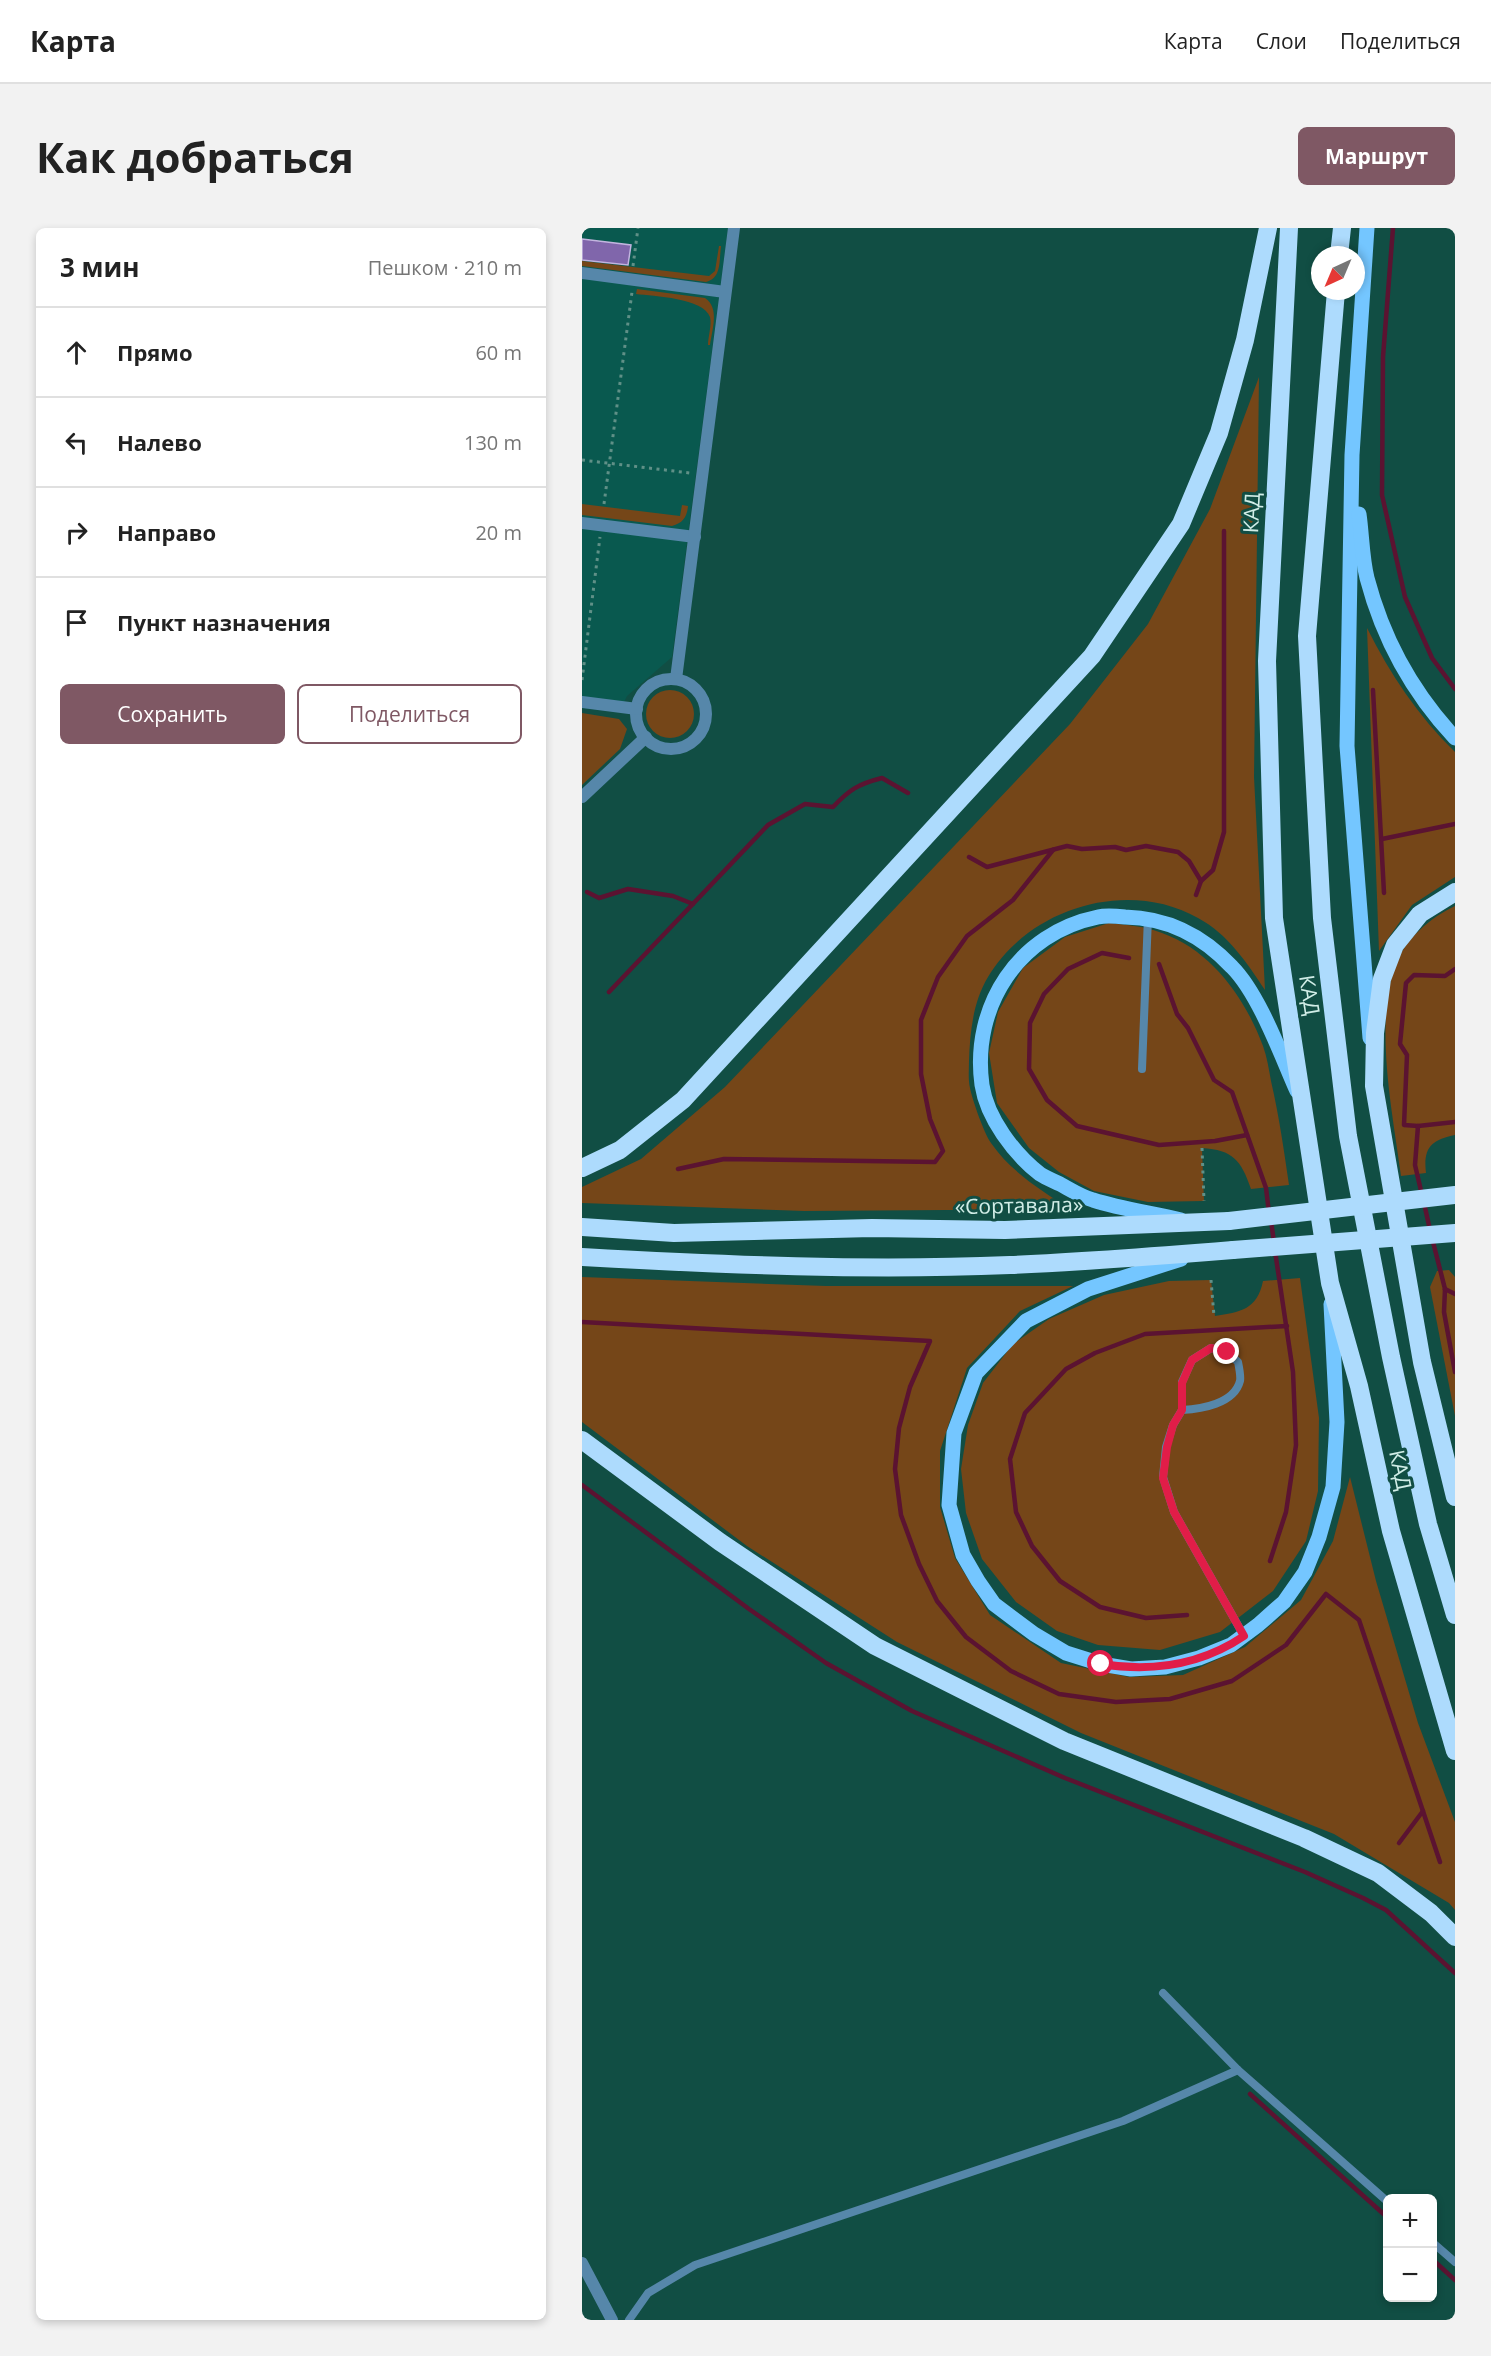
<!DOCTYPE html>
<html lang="ru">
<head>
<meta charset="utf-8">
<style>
	:root { --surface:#fff; --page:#f2f2f2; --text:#222; --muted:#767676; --line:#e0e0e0; --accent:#7f5864 }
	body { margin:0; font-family:"Open Sans",sans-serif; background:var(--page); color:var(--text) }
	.controls { position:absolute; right:18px; bottom:18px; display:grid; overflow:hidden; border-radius:9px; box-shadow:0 3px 9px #0003 }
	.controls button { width:54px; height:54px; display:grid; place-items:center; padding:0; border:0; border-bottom:2px solid var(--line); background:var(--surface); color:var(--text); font:30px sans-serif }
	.compass { position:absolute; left:729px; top:18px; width:54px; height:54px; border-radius:50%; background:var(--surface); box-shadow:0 3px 9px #0003; rotate:224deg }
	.stop { position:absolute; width:18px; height:18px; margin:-14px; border:4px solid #e11d48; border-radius:50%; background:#fff }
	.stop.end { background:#e11d48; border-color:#fff; box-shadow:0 2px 6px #0008 }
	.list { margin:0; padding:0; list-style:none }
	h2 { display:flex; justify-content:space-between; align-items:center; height:78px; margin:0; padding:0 24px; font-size:26px }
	h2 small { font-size:20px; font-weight:400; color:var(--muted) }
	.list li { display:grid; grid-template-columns:39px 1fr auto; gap:18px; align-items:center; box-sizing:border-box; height:90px; padding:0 24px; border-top:2px solid var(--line) }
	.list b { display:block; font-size:22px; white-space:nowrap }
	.list em { font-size:20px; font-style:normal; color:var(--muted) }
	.actions { display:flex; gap:12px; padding:18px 24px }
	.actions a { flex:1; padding:14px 0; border:2px solid var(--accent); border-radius:9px; text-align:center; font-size:21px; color:var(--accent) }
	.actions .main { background:var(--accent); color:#fff }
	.icon { flex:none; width:33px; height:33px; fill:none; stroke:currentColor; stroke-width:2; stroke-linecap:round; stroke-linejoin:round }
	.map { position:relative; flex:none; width:873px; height:2092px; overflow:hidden; border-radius:9px }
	header { display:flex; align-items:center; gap:36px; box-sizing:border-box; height:84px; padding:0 30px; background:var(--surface); border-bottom:2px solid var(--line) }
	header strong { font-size:28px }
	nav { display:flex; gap:33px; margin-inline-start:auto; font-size:21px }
	.intro { display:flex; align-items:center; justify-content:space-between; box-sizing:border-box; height:144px; padding:0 36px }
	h1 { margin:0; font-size:42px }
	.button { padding:15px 27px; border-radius:9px; background:var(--accent); color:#fff; font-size:21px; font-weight:700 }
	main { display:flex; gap:36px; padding:0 36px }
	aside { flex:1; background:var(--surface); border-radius:9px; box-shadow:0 3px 9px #0003 }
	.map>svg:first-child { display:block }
	.built { fill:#09594f }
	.green { fill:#754618 }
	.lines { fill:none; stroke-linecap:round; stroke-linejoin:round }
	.stream { stroke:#5b1331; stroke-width:4.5 }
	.building { fill:#8066ab; stroke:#c2b4df; stroke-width:1.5 }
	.path { stroke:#609087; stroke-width:3; stroke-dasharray:3 4.5; stroke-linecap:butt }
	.lane { stroke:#5687aa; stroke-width:8 }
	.street { stroke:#5687aa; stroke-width:12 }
	.primary { stroke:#74c6ff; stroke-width:15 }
	.highway { stroke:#addbfd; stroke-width:18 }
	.highway-bridge { stroke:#addbfd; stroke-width:18 }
	.route { stroke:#e11d48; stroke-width:8 }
	.labels { text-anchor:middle; stroke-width:6; stroke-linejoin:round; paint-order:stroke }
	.street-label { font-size:21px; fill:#d1ede7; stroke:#114e44 }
</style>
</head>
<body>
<header>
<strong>Карта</strong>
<nav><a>Карта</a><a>Слои</a><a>Поделиться</a></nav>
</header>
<div class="intro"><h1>Как добраться</h1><a class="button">Маршрут</a></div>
<main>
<aside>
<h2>3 мин<small>Пешком · 210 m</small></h2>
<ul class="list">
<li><svg class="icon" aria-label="ahead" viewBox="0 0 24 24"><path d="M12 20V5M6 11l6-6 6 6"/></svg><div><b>Прямо</b></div><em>60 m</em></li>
<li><svg class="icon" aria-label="left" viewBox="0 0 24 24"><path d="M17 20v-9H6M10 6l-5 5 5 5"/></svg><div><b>Налево</b></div><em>130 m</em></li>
<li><svg class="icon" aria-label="right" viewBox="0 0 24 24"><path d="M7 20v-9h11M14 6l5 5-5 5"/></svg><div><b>Направо</b></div><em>20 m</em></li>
<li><svg class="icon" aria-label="arrive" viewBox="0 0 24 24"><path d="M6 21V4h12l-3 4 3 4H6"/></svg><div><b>Пункт назначения</b></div></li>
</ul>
<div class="actions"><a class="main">Сохранить</a><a>Поделиться</a></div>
</aside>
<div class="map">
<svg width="873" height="2092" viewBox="0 0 873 2092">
	<rect width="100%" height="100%" fill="#114e44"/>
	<path class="built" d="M 0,0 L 146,0 L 90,429 L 45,468 L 37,484 L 0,480 Z"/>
	<g class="green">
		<path d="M 137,18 L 139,18 C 137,32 140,50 124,54 L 0,38 L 0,33 L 127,48 L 133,43 Z"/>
		<path d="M 55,61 L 123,70 C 138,80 130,102 128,117 L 126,117 C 126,109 130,97 128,89 C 122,70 71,68 54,66 Z"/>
		<path d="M 677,149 L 672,549 L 683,762 C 665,735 646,706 616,690 C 545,650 447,680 406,749 C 391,774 388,804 387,833 C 387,841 386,851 388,860 C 390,871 402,905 409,915 C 429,944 459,962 488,981 L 222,983 L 0,975 L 0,959 L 59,931 L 143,859 L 488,496 L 566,396 L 628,281 Z"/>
		<path d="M 0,276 L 98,288 L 100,277 L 106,278 C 105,289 101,295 90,298 L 0,287 Z"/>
		<path d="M 785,400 C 808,446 836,488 873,524 L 873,649 L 830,677 L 797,723 Z"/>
		<circle cx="88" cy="486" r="24"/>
		<path d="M 0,485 L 37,491 L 45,501 L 38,521 L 0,557 Z"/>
		<path d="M 873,678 L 873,907 C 849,912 841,920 844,945 L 819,948 C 811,886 792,798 813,738 C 822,712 849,689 873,678 Z"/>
		<path d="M 527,695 C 545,697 563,698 580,705 C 630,723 663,770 681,818 C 685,829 687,842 689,853 C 697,888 702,922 707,957 L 669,961 C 659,932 651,922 620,920 L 622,973 L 566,974 L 512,963 L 477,944 L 447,920 L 415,875 L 407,825 L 416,784 L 441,740 L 483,709 Z"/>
		<path d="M 867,1042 L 873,1049 L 873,1188 L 848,1059 L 855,1043 Z"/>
		<path d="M 0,1049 L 244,1058 L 491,1058 L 438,1083 L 385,1140 L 358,1223 L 358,1279 L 373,1330 L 408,1387 L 479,1435 L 547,1449 L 601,1447 L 663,1419 L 719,1372 L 751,1313 L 768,1249 L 794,1353 L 836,1495 L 873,1594 L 873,1682 L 867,1675 L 752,1606 L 499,1505 L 315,1414 L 165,1318 L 0,1194 Z"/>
		<path d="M 718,1050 L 737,1190 L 736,1263 L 724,1313 L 691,1363 L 638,1404 L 578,1422 L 516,1417 L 475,1403 L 434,1374 L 400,1331 L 384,1285 L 379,1241 L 386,1197 L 401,1155 L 431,1116 L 467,1091 L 522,1067 L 587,1053 L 629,1052 L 633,1088 C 658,1084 675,1082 681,1053 Z"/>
	</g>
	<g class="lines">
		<g class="stream">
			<path d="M 811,0 L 801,129 L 800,267 L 823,369 L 850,430 L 873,461"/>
			<path d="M 791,462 L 802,665"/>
			<path d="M 800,611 L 873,596"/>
			<path d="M 387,629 L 405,639 L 485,618 L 500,621 L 533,619 L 544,622 L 564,618 L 596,624 L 607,633 L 619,653 L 614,667"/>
			<path d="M 619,653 L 631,642 L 642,604 L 642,303"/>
			<path d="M 5,664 L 17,670 L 46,661 L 91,668 L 111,676"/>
			<path d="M 547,730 L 520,725 L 486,741 L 462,766 L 448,795 L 447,841 L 465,872 L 495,898 L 577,917 L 633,913 L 665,907"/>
			<path d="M 577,736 L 595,786 L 606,800 L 632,852 L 650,864 L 684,960 L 687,985"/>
			<path d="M 873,741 L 863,748 L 832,747 L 824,755 L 818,816 L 825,827 L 822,897 L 836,898 L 873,894"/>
			<path d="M 27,764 L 186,597 L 223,576 L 251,579 C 267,562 276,556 300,550 L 326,565"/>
			<path d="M 836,898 L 833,937 L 840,967"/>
			<path d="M 96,941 L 142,931 L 353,934 L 361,923 L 348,891 L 339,846 L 339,792 L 356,749 L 385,708 L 431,672 L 471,622"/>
			<path d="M 842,975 L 848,1002"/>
			<path d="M 689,993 L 692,1014"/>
			<path d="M 850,1010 L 863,1061 L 862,1084 L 873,1144"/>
			<path d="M 863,1061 L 873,1066"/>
			<path d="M 0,1094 L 348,1113 L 328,1159 L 317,1200 L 313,1241 L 319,1287 L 337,1336 L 355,1373 L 384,1409 L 429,1443 L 477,1466 L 534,1474 L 588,1471 L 650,1453 L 704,1417 L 744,1366 L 777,1392 L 858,1634"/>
			<path d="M 0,1257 L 167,1381 L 244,1435 L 330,1483 L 483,1550 L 723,1644 L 781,1670 L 804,1682 L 873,1745"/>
			<path d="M 688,1333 L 704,1284 L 714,1217 L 711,1144 L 693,1023"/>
			<path d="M 605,1387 L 564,1390 L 518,1379 L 478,1353 L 450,1318 L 434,1284 L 428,1231 L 443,1185 L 484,1141 L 513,1125 L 563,1106 L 705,1098"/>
			<path d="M 817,1615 L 841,1583"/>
			<path d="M 668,1866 L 806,1990"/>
			<path d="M 850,2031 L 873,2052"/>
		</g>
	</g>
	<path class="building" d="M 0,11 L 49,17 L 46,37 L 0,32 Z"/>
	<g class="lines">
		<g class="path">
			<path d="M 51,38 L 56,0"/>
			<path d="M 0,232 L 108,245"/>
			<path d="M 22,276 L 50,64"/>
			<path d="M 0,452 L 18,309"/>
			<path d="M 620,920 L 622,973"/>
			<path d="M 629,1052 L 632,1088"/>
		</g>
		<g class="lane">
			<path d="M 560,841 L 566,689"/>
			<path d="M 600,1182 C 619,1181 652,1176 658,1153 C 659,1148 657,1139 656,1134 L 645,1124 L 629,1120 L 610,1132 L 600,1154 L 600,1182 L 591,1197 L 584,1219 L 581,1249 L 592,1284 L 662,1408"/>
			<path d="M 581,1765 L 656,1842 L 806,1974"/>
			<path d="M 850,2014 L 873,2034"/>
			<path d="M 47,2092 L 66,2065 L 113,2037 L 541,1893 L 656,1842"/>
		</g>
		<g class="street">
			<path d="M 0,45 L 143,64"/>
			<path d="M 0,295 L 113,309"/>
			<path d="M 94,451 L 152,0"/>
			<circle cx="89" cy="486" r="35"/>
			<path d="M 0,474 L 55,481"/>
			<path d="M 0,569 L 64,509"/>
			<path d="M 0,2035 L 30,2092"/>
		</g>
		<g class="primary">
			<path d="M 785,0 L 770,227 L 765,518 L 788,810"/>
			<path d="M 777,286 C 780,307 780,330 785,350 C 801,411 830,464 873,510"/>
			<path d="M 599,992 C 570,985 539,981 511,972 C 500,969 489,962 478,956 C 472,953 464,950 458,946 C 432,926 405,890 400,857 C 389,778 437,705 516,689 C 524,687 534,688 543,689 C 586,690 620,707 650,739 C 677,766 699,827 715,863"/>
			<path d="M 599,1031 L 506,1061 L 444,1093 L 394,1145 L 372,1205 L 367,1277 L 381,1327 L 396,1353 L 412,1376 L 452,1406 L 484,1425 L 519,1436 L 549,1441 L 583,1439 L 617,1430 L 649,1417 L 676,1397 L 702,1374 L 723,1344 L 737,1309 L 751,1259 L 755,1194 L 749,1076"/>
		</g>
		<g class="highway">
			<path d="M 707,0 L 685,433 L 692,690 L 748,1055 L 777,1158 L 809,1303 L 873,1523"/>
			<path d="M 757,27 L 760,0"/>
			<path d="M 754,63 L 725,408 L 740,690 L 766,908 L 809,1129 L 846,1296 L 873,1387"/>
			<path d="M 873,664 L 838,686 L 813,717 L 800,751 L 793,805 L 792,858 L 840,1134 L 873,1269"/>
			<path d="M 0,940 L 38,922 L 101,872 L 510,428 L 599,296 L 637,205 L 663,112 L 686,0"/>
			<path d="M 0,999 L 92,1005 L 290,1000 L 423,1002 L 647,993"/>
			<path d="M 0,1029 C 142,1037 286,1043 428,1037 C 502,1034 577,1028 651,1022"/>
			<path d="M 0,1212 L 138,1314 L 293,1418 L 482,1513 L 722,1610 L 796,1645 L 849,1685 L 873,1709"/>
		</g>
		<g class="highway-bridge">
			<path d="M 647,993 L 873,967"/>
			<path d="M 651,1022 L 873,1005"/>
		</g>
	</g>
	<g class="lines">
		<path class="route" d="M 519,1436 C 569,1444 619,1437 662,1408 L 592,1284 L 581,1250 L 585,1219 L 591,1197 L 600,1182 L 600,1155 L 610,1132 L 629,1120 L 645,1124"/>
	</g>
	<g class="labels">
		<g class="street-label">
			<text transform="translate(670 285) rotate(-87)" y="7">КАД</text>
			<text transform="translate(727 767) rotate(81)" y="7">КАД</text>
			<text transform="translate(437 978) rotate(-1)" y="7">«Сортавала»</text>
			<text transform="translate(818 1242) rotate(78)" y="7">КАД</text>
		</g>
	</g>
</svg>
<div class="controls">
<button>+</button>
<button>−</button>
</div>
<svg class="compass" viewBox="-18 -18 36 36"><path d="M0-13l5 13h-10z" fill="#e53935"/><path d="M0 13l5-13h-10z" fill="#767676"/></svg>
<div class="stop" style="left:519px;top:1436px"></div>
<div class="stop end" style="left:645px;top:1124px"></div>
</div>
</main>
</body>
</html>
